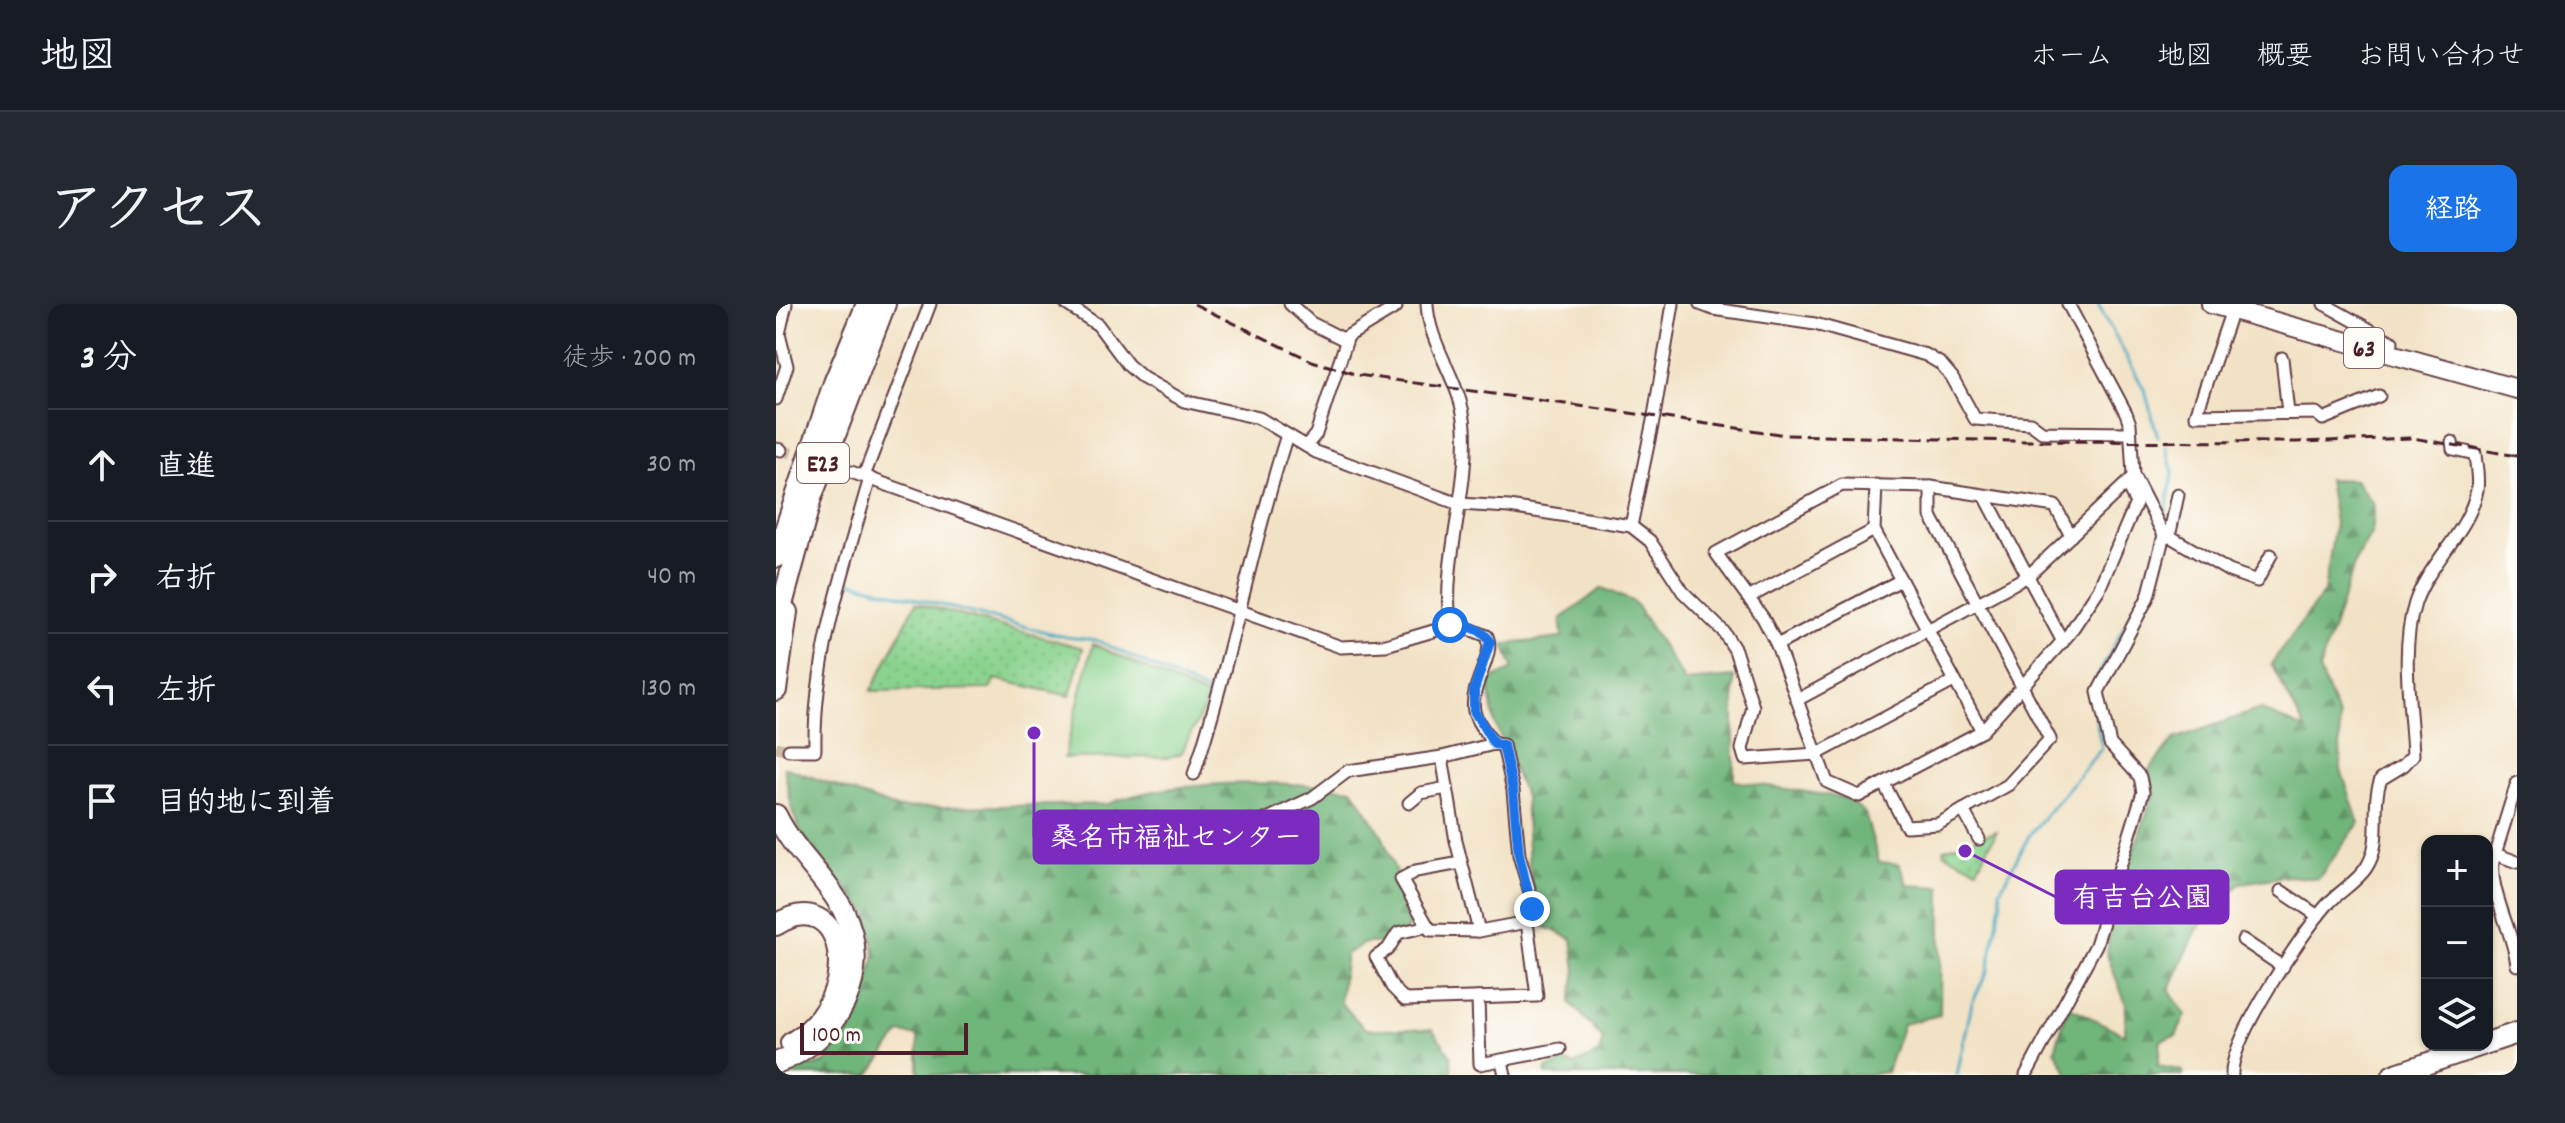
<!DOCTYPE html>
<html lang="ja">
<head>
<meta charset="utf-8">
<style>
	:root { --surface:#171b24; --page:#242831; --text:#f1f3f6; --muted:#9ea1a6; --line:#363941; --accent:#1a73e8 }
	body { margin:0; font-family:Dekko,"Klee One",sans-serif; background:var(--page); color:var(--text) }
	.controls { position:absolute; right:24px; bottom:24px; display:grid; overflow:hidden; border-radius:16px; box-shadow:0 2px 6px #0004 }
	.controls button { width:72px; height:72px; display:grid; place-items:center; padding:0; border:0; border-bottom:2px solid var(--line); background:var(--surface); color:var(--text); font:40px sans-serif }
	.scale { position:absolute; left:24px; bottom:20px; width:168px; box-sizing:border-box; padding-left:8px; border:4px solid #4a1f2b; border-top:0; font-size:22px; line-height:28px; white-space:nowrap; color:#4a1f2b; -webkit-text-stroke:6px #fdfcf7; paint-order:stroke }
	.stop { position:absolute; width:24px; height:24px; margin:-18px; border:6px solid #1a73e8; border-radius:50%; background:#fff }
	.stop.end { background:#1a73e8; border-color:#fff; box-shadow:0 2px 8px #0008 }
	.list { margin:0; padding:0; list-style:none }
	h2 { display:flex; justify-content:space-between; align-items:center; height:104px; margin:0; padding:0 32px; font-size:34px }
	h2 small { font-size:26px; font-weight:400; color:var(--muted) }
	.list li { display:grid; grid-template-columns:52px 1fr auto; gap:24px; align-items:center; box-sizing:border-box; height:112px; padding:0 32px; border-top:2px solid var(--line) }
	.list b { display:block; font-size:30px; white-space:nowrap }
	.list em { font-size:26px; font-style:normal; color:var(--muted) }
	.icon { flex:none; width:44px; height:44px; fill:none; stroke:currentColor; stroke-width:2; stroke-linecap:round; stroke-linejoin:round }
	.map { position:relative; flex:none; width:1741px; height:771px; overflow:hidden; border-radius:16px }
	header { display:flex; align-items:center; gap:48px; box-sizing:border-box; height:112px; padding:0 40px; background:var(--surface); border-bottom:2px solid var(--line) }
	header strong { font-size:38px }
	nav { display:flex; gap:44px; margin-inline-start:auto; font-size:28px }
	.intro { display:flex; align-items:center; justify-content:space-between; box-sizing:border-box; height:192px; padding:0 48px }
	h1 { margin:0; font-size:56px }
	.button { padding:20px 36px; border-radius:16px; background:var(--accent); color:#fff; font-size:28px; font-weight:700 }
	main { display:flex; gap:48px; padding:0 48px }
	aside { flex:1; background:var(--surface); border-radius:16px; box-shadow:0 2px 6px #0004 }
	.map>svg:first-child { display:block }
	.green { fill:#8ad38f; stroke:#6a795d; stroke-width:2 }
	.forest { fill:url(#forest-firs); stroke:#5c6a52; stroke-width:2 }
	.park { fill:url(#park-dots); stroke:#6a795d; stroke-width:2 }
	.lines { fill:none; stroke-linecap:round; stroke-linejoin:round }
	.stream { stroke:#41a8c1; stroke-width:3 }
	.street-tunnel { stroke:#d0bba6; stroke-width:11; stroke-dasharray:11 5.5; stroke-linecap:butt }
	.street-casing { stroke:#633c42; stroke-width:15 }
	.primary-casing { stroke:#633c42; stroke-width:22 }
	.highway-casing { stroke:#633c42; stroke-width:24 }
	.street { stroke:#fff; stroke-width:11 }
	.primary { stroke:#fff; stroke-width:18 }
	.highway { stroke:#fff; stroke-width:20 }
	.rail { stroke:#4a1f2b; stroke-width:3; stroke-dasharray:12 6; stroke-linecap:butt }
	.route { stroke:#1a73e8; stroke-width:10 }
	.labels { text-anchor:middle; stroke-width:6; stroke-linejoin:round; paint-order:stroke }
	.shield { fill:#fdfcf7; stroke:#806168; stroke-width:2 }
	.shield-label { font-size:24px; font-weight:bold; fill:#4a1f2b }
	.leader { fill:none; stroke:#7b2cbf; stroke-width:3 }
	.callout-dot { fill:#7b2cbf; stroke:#fdfcf7; stroke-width:3 }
	.callout { fill:#7b2cbf; stroke:#7b2cbf; stroke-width:3 }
	.callout-label { font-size:28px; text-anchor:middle; font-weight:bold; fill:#fff }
</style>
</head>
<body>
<header>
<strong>地図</strong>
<nav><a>ホーム</a><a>地図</a><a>概要</a><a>お問い合わせ</a></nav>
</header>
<div class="intro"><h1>アクセス</h1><a class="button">経路</a></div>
<main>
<aside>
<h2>3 分<small>徒歩 · 200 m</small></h2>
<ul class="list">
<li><svg class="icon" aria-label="ahead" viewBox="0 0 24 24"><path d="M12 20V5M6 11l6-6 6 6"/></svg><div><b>直進</b></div><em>30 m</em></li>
<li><svg class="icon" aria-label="right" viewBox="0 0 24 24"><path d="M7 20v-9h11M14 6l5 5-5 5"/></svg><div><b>右折</b></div><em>40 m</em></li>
<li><svg class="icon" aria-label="left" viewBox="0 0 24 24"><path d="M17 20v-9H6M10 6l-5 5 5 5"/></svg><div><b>左折</b></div><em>130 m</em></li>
<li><svg class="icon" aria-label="arrive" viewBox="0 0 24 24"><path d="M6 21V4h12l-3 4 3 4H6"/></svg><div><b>目的地に到着</b></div></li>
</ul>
</aside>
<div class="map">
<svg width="1741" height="771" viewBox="0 0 1741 771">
	<defs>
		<pattern id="forest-firs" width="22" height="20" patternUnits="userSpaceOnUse" patternTransform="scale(2)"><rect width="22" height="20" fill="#6fb57a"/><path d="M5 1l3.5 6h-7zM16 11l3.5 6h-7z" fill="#5d9364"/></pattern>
		<pattern id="park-dots" width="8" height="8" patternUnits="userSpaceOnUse" patternTransform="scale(2)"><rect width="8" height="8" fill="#8ad38f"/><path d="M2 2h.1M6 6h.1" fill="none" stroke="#79b57c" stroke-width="1.8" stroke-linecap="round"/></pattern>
	</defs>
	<rect width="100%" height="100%" fill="#fdfcf7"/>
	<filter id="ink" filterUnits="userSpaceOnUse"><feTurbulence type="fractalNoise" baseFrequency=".0125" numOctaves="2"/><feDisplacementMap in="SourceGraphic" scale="16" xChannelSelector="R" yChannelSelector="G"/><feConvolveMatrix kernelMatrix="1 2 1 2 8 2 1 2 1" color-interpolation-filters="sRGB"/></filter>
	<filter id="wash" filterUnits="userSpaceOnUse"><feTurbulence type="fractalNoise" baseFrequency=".006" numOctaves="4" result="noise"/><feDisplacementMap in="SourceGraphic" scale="32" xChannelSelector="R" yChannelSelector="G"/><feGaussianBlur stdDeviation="1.8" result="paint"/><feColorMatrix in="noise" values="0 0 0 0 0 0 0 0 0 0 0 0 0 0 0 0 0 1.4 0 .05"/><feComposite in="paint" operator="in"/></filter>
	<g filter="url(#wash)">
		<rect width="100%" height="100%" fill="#f2e2c5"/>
		<path class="green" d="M 317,340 L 432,393 C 427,412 413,428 406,449 L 393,453 L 288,454 Z"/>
		<g class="forest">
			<path d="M 1552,175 L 1579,176 L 1598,201 L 1595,230 L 1580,255 L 1543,366 L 1563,413 L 1565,466 L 1583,519 L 1542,575 L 1513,572 L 1464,579 L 1422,624 L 1393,686 L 1410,711 L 1400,732 L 1385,736 L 1382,762 L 1407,767 L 1407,771 L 1293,771 L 1279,746 L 1292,702 L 1349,731 L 1350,700 L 1331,651 L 1335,610 L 1378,489 L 1372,467 L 1398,435 L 1484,405 L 1530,426 L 1495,360 L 1548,288 L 1559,219 Z"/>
			<path d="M 826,284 L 858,298 L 909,377 L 958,373 L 958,477 L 1070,494 L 1089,509 L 1103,558 L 1123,560 L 1132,581 L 1165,583 L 1164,711 L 1127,720 L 1111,768 L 1088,771 L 770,771 L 769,766 L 788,757 L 798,761 L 823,749 L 827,735 L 795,699 L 800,666 L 796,635 L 763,620 L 753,563 L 749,493 L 719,419 L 712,377 L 737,365 L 728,340 L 786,334 L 785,315 Z"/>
			<path d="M 8,463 L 120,504 L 332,500 C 395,474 508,477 576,485 L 606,531 L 637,615 L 622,638 L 589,639 L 570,650 L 564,698 L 589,725 L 656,725 L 675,751 L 676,771 L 142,771 L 142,732 L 124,729 L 93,771 L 0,771 L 48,759 L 84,713 L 99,650 L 91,609 L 27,533 L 17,510 Z"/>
		</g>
		<g class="park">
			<path d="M 140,299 L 307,344 L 294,392 L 219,375 L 214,385 L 95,387 Z"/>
			<path d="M 1221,527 L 1201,565 L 1168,549 L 1168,545 Z"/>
		</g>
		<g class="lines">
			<g class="stream">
				<path d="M 1322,0 L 1369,87 L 1382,133"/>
				<path d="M 1387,224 L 1397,169 L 1390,143"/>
				<path d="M 71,277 L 290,333 L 320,336 L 437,391"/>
				<path d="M 1181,771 L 1196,699 L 1212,666 L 1225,599 L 1224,586 L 1254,530 L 1326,444 L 1314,387 L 1370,281"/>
			</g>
		</g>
	</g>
	<g filter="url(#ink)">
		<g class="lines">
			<g class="street-tunnel">
				<path d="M 5,146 L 75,168"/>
				<path d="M 0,443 L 13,446"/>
			</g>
			<defs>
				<g id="street">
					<path d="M 290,0 L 322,21 L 352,61 L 367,74 L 408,97 L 483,114 L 540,148 L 683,200 L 733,203 L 855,222 L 874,237 L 907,288 L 947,327 L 959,346 L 977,403 L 966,445 L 969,455 L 1041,450 L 1178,377"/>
					<path d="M 514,0 L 535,19 L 567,35 L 620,3 L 620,0"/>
					<path d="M 651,0 C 653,43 686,78 689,123 C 693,189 666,256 674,321"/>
					<path d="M 924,0 L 937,5 L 1039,20 L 1150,51 L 1165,60 L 1176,73 L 1199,115 L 1254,119 L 1266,128 L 1353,129"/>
					<path d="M 1548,0 L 1616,38 L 1614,51"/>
					<path d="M 1456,6 L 1420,111 L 1540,109 L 1547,115 L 1603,92"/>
					<path d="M 1506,54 L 1512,109"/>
					<path d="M 0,95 L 11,62 L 3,30 L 10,0"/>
					<path d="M 530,142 L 540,130 L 572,32"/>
					<path d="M 0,145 L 5,146"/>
					<path d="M 75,168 L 565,343 L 610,341 L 681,320 L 711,332 C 720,352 693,381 698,407 C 700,418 711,430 718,440 L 666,453 L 572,467 L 536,494 L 476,522"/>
					<path d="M 88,172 L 154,0"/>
					<path d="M 1100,181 L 1098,226 L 1206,427"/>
					<path d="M 1209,192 L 1287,338"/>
					<path d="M 855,222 L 878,112 L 897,0"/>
					<path d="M 1295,232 L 1279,202 L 1155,183 L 1066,181 L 940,249 L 987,314 L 1001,341 L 1051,478 L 1083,492 L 1206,427 L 1293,330 L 1323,285 L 1360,199 L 1351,182"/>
					<path d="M 1388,233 L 1395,233 L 1453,267 L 1481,277 L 1495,251"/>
					<path d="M 1393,233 L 1402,191"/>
					<path d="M 972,294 L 1098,226"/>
					<path d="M 1001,341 L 1125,276"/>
					<path d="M 1021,396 L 1252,272 L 1355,175"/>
					<path d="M 718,440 L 727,441 L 737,486 L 743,551 L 756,595 L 751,618"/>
					<path d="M 13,446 L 39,446 C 37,354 69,262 94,174"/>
					<path d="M 418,470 C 455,358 475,242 511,131"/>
					<path d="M 1741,479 L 1719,550 L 1741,558"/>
					<path d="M 1108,480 L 1130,522 L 1162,520 L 1232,481 L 1274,435 L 1155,212 L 1155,183"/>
					<path d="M 633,499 L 645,489 L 671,484"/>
					<path d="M 1187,506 L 1203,535"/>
					<path d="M 1719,550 C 1708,579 1738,628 1741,661"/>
					<path d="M 685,559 L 640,567 L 625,575 L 654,626 L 703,627"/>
					<path d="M 1505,587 L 1542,612"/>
					<path d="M 652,622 L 622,629 L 612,645 L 600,653 L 616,683 L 629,696 L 761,692 L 751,618 L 703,627 L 680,537 L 666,453"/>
					<path d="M 1467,636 L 1507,663"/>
					<path d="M 702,694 L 704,760 L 784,745"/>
					<path d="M 726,757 L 729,771"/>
					<path d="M 1250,771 L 1320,641 L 1367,488 L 1364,473 L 1334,440 L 1322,388 L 1372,293 L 1388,231 L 1357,171 L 1354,120 L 1350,109 L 1292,0"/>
					<path d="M 1456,771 C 1454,735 1525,631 1550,602 C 1562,588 1580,579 1590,564 C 1608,537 1594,503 1605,475 L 1628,461 L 1637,451 C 1635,402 1624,346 1639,299 C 1653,258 1693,228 1701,186 C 1703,175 1700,162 1699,150 L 1677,145 L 1676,138"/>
				</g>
				<path id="primary" d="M 1435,0 L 1741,85"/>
				<g id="highway">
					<path d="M 0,253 L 58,79 L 91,0"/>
					<path d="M 0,323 L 35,194 L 109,0"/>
					<path d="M 0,386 L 11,308"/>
					<path d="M 0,511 C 18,548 50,573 67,606 C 99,669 62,737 0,759"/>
					<path d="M 0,621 C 67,577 93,693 15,739"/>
					<path d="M 1711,739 L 1741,729"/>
					<path d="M 1617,771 L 1706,741"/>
				</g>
			</defs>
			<use href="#street" class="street-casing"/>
			<use href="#primary" class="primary-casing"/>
			<use href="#highway" class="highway-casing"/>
			<use href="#street" class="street"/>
			<use href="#primary" class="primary"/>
			<use href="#highway" class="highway"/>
			<path class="rail" d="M 418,0 L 536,57 L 582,71 L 1010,131 L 1240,137 L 1522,138 L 1637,134 L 1741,152"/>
		</g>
	</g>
	<g class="lines" filter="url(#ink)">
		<path class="route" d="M 674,321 C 688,319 708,325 714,338 L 698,386 L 698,407 L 718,440 L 727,441 L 737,486 L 743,551 L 756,605"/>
	</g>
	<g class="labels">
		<g class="shield">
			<rect x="1568" y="24" width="40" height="40" rx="6"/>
			<rect x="21" y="139" width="52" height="40" rx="6"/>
		</g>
		<g class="shield-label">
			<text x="1588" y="52">63</text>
			<text x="47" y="167">E23</text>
		</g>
	</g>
	<path class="leader" d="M258 429L258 533M1189 547L1280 593"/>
	<g class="callout-dot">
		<circle cx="258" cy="429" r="8"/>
		<circle cx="1189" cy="547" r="8"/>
	</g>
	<g class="callout">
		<rect x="258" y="507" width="284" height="52" rx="8"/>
		<rect x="1280" y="567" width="172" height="52" rx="8"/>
	</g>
	<g class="callout-label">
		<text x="400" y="542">桑名市福祉センター</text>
		<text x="1366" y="602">有吉台公園</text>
	</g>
</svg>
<div class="controls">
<button>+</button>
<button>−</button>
<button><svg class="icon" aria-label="layers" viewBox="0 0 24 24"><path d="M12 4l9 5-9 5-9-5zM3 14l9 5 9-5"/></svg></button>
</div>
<div class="scale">100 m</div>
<div class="stop" style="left:674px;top:321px"></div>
<div class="stop end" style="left:756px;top:605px"></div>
</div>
</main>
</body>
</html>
